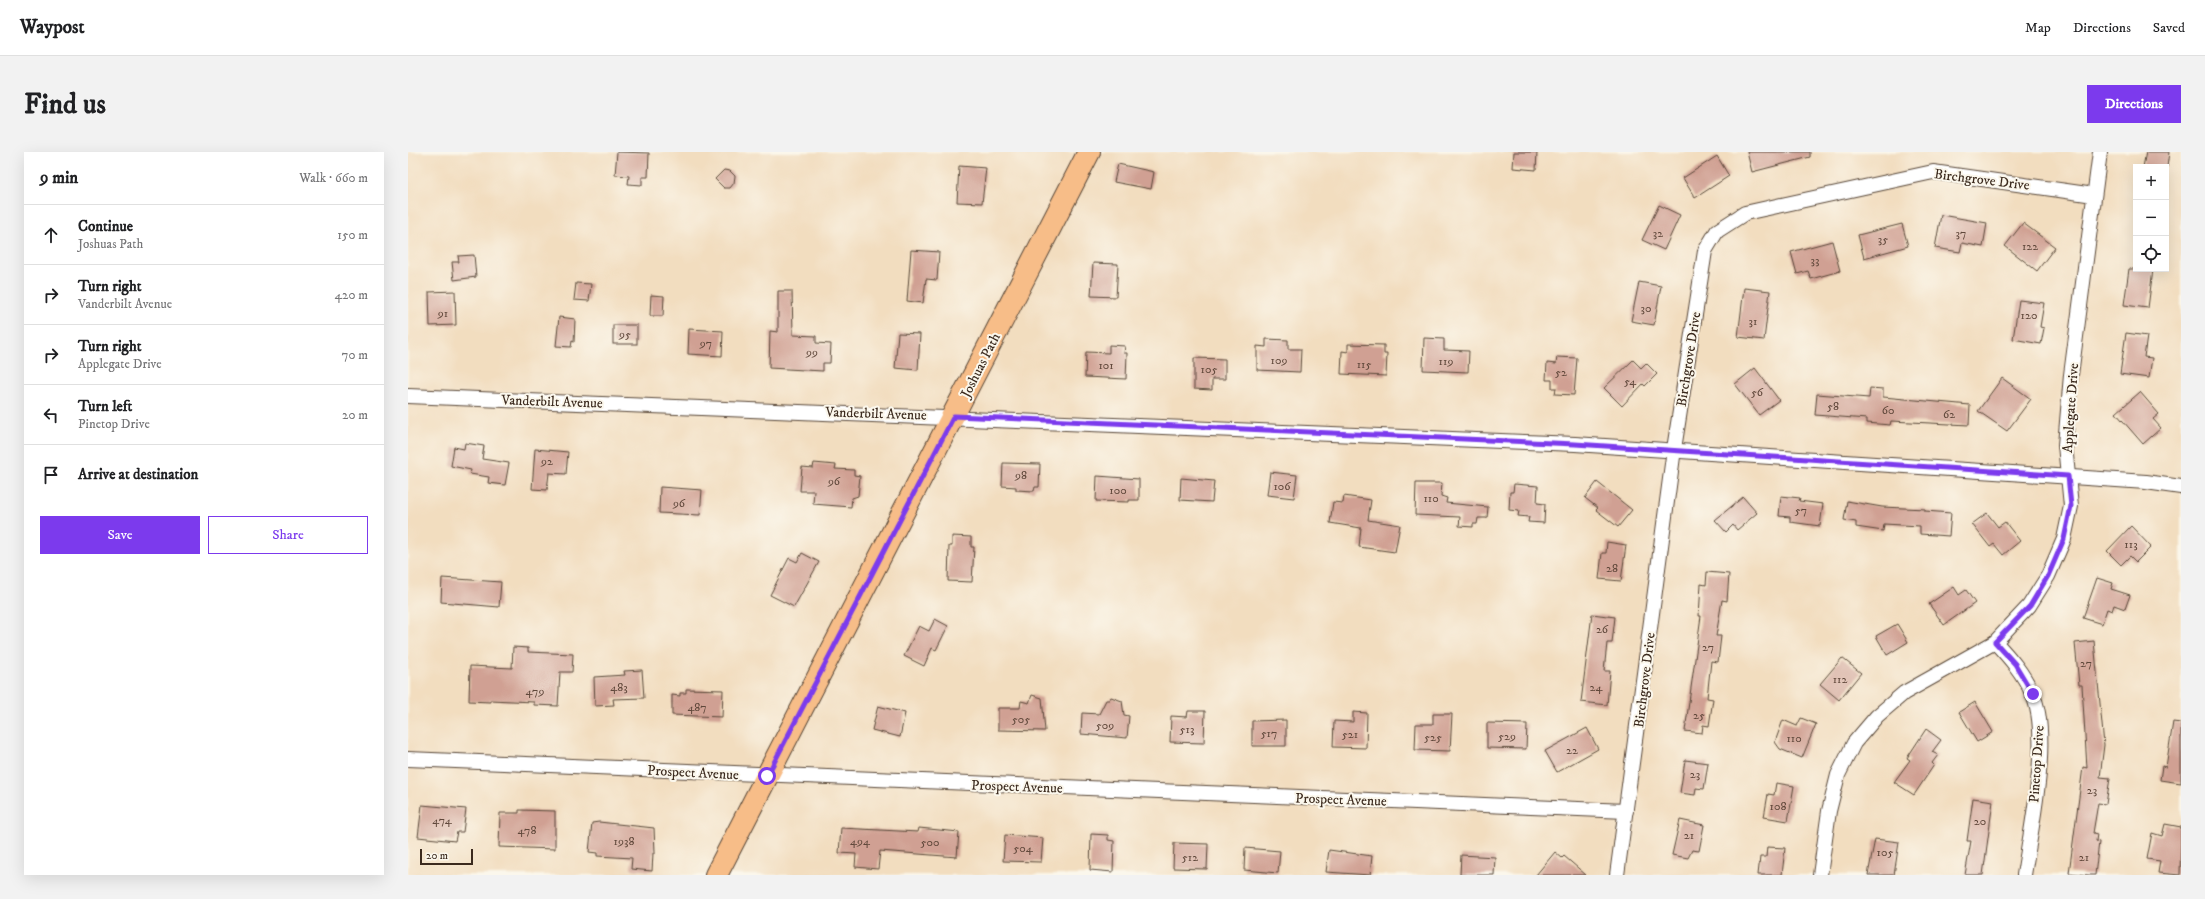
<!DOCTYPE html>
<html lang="en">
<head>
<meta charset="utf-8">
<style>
	:root { --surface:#fff; --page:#f2f2f2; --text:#202124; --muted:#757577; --line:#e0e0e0; --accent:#7c3aed }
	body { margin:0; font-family:"IM FELL DW Pica",serif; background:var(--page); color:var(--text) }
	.controls { position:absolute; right:12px; top:12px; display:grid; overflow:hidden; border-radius:0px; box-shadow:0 4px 16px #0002 }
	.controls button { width:36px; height:36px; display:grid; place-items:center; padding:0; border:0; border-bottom:1px solid var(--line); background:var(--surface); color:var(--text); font:20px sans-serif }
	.scale { position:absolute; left:12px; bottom:10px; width:53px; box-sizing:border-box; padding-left:4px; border:2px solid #3b2a1e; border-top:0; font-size:11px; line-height:14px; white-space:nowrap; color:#3b2a1e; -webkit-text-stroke:3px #fbf7ec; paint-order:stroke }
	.stop { position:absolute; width:12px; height:12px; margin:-9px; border:3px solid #7c3aed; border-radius:50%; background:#fff }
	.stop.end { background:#7c3aed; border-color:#fff; box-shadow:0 1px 4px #0008 }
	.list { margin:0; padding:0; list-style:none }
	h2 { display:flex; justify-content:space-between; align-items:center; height:52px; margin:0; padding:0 16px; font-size:17px }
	h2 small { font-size:13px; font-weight:400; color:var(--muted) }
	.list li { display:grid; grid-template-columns:26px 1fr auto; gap:12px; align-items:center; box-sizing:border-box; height:60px; padding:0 16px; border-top:1px solid var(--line) }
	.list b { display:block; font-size:15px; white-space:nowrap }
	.list p { margin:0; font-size:13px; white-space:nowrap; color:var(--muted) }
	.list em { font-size:13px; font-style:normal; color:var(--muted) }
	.actions { display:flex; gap:8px; padding:12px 16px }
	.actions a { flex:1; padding:9px 0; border:1px solid var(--accent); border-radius:0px; text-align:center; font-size:14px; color:var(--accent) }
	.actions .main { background:var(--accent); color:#fff }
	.icon { flex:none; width:22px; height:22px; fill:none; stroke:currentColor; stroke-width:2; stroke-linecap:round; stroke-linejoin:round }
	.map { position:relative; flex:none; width:1773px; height:723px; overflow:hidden; border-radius:0px }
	header { display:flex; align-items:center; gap:24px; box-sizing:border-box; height:56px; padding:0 20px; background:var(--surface); border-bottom:1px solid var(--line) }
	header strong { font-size:19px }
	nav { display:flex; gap:22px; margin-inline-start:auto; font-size:14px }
	.intro { display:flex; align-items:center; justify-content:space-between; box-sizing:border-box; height:96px; padding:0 24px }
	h1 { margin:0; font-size:28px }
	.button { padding:10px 18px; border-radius:0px; background:var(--accent); color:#fff; font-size:14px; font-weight:700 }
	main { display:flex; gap:24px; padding:0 24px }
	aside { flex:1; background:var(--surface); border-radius:0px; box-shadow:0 4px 16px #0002 }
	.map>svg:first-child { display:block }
	.building { fill:#d0a093 }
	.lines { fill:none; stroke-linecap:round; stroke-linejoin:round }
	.minor-casing { stroke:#564536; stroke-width:16 }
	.primary-casing { stroke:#564536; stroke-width:24 }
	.minor { stroke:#fff; stroke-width:14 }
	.primary { stroke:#f7bd88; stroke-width:22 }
	.route { stroke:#7c3aed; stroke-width:5 }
	.labels { text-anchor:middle; stroke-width:4; stroke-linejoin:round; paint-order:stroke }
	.number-label { font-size:12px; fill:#60483b }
	.street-label { font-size:14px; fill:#3b2a1e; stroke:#fbf7ec }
</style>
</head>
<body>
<header>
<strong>Waypost</strong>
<nav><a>Map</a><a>Directions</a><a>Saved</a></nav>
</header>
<div class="intro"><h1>Find us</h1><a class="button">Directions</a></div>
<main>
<aside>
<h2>9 min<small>Walk · 660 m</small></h2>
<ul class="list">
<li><svg class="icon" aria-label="ahead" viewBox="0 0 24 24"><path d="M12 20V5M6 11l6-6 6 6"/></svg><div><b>Continue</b><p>Joshuas Path</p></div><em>150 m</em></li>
<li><svg class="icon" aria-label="right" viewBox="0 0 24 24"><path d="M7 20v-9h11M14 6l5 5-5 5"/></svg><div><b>Turn right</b><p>Vanderbilt Avenue</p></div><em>420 m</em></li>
<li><svg class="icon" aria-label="right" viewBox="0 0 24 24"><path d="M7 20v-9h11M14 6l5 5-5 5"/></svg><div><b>Turn right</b><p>Applegate Drive</p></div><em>70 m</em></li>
<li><svg class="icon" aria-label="left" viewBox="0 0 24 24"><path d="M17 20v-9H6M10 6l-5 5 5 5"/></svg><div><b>Turn left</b><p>Pinetop Drive</p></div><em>20 m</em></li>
<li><svg class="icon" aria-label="arrive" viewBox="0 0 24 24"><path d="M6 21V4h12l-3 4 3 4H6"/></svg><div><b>Arrive at destination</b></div></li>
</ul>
<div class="actions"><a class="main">Save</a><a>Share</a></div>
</aside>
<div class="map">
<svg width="1773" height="723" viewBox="0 0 1773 723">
	<rect width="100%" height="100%" fill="#fbf7ec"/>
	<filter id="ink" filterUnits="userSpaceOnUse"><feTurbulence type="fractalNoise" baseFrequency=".025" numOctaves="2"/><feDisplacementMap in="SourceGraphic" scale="8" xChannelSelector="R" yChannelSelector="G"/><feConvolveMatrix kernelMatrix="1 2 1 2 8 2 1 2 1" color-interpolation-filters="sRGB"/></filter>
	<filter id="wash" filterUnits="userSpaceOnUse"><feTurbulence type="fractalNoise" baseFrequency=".012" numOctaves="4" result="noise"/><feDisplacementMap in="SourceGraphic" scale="16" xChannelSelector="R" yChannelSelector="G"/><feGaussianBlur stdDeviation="0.9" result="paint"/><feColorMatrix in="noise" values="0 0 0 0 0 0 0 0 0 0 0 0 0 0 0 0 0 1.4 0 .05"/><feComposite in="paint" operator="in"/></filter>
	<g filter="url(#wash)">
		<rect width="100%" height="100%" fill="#f2ddbf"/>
		<g id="blocks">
			<g class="building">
				<path d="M 209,0 L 241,1 L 240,25 L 234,25 L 234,33 L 220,32 L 221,24 L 207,23 Z"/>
				<path d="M 1106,0 L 1129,0 L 1128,18 L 1105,16 Z"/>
				<path d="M 1339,0 L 1402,0 L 1402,5 L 1344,20 Z"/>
				<path d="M 1738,0 L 1761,0 L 1759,15 L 1735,15 Z"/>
				<path d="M 1309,4 L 1321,24 L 1287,46 L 1275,26 Z"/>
				<path d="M 710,12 L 746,20 L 743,37 L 706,30 Z"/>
				<path d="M 551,14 L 578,16 L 574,51 L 549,50 Z"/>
				<path d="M 316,18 L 322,19 L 327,24 L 326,31 L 322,36 L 316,36 L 307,27 Z"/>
				<path d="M 1251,53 L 1272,63 L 1256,98 L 1234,88 Z"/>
				<path d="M 1533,63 L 1579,71 L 1575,95 L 1554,91 L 1552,100 L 1527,96 Z"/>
				<path d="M 1615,71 L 1647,95 L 1629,119 L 1597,94 Z"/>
				<path d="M 1494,72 L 1500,94 L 1456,106 L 1450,83 Z"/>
				<path d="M 1424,89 L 1432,119 L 1403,127 L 1400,119 L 1389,122 L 1383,100 Z"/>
				<path d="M 503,98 L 531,100 L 529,128 L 518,127 L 515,151 L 499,149 Z"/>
				<path d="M 66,103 L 68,125 L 46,128 L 44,110 L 51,110 L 50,104 Z"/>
				<path d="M 685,111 L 710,112 L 708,145 L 683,144 Z"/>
				<path d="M 1721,117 L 1745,117 L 1740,156 L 1716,153 Z"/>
				<path d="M 1231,130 L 1253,134 L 1246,173 L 1223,169 Z"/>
				<path d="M 168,131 L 183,132 L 181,149 L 166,148 Z"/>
				<path d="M 1336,136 L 1362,139 L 1356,188 L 1330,185 Z"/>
				<path d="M 47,139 L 48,173 L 22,174 L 21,140 Z"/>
				<path d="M 370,139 L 384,139 L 385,183 L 408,184 L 408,191 L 423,192 L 422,211 L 415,211 L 415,219 L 361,216 L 362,179 L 370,180 Z"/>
				<path d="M 243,143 L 256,144 L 255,164 L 242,164 Z"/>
				<path d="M 1611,148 L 1636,151 L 1632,175 L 1636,176 L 1633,192 L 1605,187 Z"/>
				<path d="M 151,165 L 167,167 L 166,190 L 164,189 L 163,195 L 148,194 Z"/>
				<rect x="205" y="173" width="24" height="19"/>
				<path d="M 281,177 L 315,179 L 314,204 L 280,202 Z"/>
				<path d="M 490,181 L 512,182 L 510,218 L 487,216 Z"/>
				<path d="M 1718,181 L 1739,184 L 1736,205 L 1744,206 L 1741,226 L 1712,222 Z"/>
				<path d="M 1016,186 L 1036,187 L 1036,198 L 1061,199 L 1060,220 L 1015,218 Z"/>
				<path d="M 858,187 L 880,188 L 880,197 L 893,197 L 892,220 L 849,218 L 849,194 L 858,195 Z"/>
				<path d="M 940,192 L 976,193 L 976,202 L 979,202 L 978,224 L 933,222 L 934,199 L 940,200 Z"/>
				<path d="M 701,193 L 717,194 L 716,201 L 719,201 L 718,227 L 677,225 L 678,200 L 701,201 Z"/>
				<path d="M 1149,205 L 1169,206 L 1166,243 L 1147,242 L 1148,236 L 1144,236 L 1144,228 L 1138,228 L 1139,211 L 1148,212 Z"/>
				<path d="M 786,206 L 817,207 L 817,227 L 804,227 L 804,238 L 786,237 Z"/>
				<path d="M 1225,208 L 1233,216 L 1238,211 L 1249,222 L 1237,234 L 1235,232 L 1214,254 L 1196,236 Z"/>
				<path d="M 1347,216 L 1371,248 L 1351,263 L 1327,232 Z"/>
				<path d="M 1594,226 L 1623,247 L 1599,279 L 1570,259 Z"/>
				<path d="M 1462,236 L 1475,237 L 1475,245 L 1562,253 L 1561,273 L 1483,269 L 1482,273 L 1459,271 L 1459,267 L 1407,263 L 1409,242 L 1461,246 Z"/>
				<path d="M 1732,240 L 1751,262 L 1745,267 L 1753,276 L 1735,292 L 1708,261 Z"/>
				<path d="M 57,291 L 76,294 L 74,307 L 101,311 L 97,333 L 80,331 L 81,325 L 62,322 L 63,318 L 43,314 L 46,295 L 56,297 Z"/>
				<path d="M 127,297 L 160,300 L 158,322 L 141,321 L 139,338 L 124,337 Z"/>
				<path d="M 406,311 L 428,313 L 427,317 L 446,318 L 446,323 L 452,324 L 450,344 L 444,346 L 443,355 L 405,352 L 406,339 L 392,339 L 394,315 L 405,316 Z"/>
				<path d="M 595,311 L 632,312 L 631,335 L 627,335 L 626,339 L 608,338 L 608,335 L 594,334 Z"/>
				<path d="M 862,320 L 889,323 L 886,346 L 859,343 Z"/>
				<path d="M 689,324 L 731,327 L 731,348 L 721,348 L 721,350 L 688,349 Z"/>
				<path d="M 773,326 L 806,329 L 804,350 L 772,348 Z"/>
				<path d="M 1189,330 L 1224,358 L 1210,375 L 1188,358 L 1190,356 L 1177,346 Z"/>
				<path d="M 1008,331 L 1034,331 L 1033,344 L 1039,346 L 1038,351 L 1080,355 L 1079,366 L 1070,366 L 1069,372 L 1065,372 L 1065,375 L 1051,374 L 1052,365 L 1007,363 Z"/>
				<path d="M 1106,332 L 1130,334 L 1129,351 L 1137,352 L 1136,371 L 1120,370 L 1121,365 L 1110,364 L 1111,359 L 1101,358 L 1102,340 L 1105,340 Z"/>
				<path d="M 252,335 L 294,338 L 292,363 L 251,361 Z"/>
				<path d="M 936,344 L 963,348 L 960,368 L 992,373 L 987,400 L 951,395 L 953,376 L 922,371 L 925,350 L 935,351 Z"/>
				<path d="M 1373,344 L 1392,346 L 1391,349 L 1415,352 L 1412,374 L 1382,370 L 1382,365 L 1371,364 Z"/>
				<path d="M 1335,345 L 1349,361 L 1329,378 L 1325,373 L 1318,380 L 1307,368 Z"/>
				<path d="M 1439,349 L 1474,355 L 1517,357 L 1517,359 L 1543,361 L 1541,384 L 1512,382 L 1512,374 L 1476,372 L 1475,379 L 1448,375 L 1448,370 L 1436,368 Z"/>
				<path d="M 1579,361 L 1590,375 L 1597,370 L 1612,389 L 1595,403 L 1586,392 L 1582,395 L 1564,372 Z"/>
				<path d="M 1723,374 L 1743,395 L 1728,410 L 1722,404 L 1713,413 L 1699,399 Z"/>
				<path d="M 544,384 L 563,385 L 563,395 L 566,395 L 564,430 L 540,429 L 541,394 L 544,394 Z"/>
				<path d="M 1199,390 L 1218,393 L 1213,429 L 1191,427 L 1194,401 L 1198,401 Z"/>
				<path d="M 394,401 L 411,410 L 386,455 L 362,443 L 381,406 L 389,410 Z"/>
				<path d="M 1299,420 L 1321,422 L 1319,449 L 1314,448 L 1308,484 L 1313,484 L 1310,510 L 1303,509 L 1299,546 L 1305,547 L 1301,574 L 1295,573 L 1294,581 L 1277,579 L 1293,464 L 1291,464 L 1293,432 L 1298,433 Z"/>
				<path d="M 34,426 L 93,430 L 91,455 L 33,450 Z"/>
				<path d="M 1689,426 L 1705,431 L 1703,437 L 1722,443 L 1717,457 L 1706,453 L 1704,459 L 1699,457 L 1694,472 L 1675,466 Z"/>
				<path d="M 1546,435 L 1551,443 L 1558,438 L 1567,451 L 1536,473 L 1521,452 Z"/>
				<path d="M 1184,462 L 1207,465 L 1204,491 L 1199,491 L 1196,519 L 1202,519 L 1199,553 L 1173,550 Z"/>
				<path d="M 527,467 L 540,474 L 528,498 L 524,496 L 516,514 L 496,504 L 511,474 L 521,479 Z"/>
				<path d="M 1489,472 L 1500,490 L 1479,503 L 1468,484 Z"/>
				<path d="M 1686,489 L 1696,593 L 1692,625 L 1702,626 L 1698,652 L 1690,651 L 1685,681 L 1689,682 L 1688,689 L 1691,690 L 1687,723 L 1680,723 L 1661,721 L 1675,615 L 1679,616 L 1674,533 L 1671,533 L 1667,491 Z"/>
				<path d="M 105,495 L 120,496 L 120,500 L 165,502 L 164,520 L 152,520 L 150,554 L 126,553 L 126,550 L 82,548 L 82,550 L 61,549 L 62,514 L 104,516 Z"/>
				<path d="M 1434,506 L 1453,521 L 1431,548 L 1412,532 Z"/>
				<path d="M 234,518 L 236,546 L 205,547 L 206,553 L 187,554 L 186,525 L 217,523 L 216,519 Z"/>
				<path d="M 278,537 L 315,538 L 314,565 L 264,563 L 264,543 L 272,544 L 272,541 L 278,541 Z"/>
				<path d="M 624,543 L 634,546 L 637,579 L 590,578 L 590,556 L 612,556 L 613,549 L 621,551 Z"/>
				<path d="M 703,545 L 714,549 L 716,563 L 721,564 L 719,586 L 673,582 L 674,561 L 691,562 L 698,548 L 701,548 Z"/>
				<path d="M 1567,550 L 1585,580 L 1569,590 L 1551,560 Z"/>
				<path d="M 470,554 L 497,561 L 492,585 L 464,578 Z"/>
				<path d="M 780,559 L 797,559 L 796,591 L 762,590 L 763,564 L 779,565 Z"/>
				<path d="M 945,560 L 959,561 L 958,596 L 925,595 L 926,569 L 945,570 Z"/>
				<path d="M 1025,562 L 1044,562 L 1042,599 L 1007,598 L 1008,572 L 1025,572 Z"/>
				<path d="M 1393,566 L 1408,572 L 1394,606 L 1372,597 L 1367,590 L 1375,568 L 1389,574 Z"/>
				<path d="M 878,568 L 878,594 L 844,594 L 844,569 Z"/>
				<path d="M 1765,570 L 1773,571 L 1773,631 L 1752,628 L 1754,614 L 1758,615 Z"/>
				<path d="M 1079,571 L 1119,572 L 1118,597 L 1079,596 Z"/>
				<path d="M 1179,576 L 1190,597 L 1149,620 L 1137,599 Z"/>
				<path d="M 1518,577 L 1533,588 L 1524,600 L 1530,603 L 1524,611 L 1526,613 L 1506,643 L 1486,630 L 1502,608 L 1499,606 Z"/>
				<path d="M 1277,608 L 1300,611 L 1296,637 L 1288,636 L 1287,643 L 1272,641 Z"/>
				<path d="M 1368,631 L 1386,634 L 1380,669 L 1356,665 L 1360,642 L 1366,643 Z"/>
				<path d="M 1565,646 L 1585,649 L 1575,723 L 1557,723 L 1563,689 L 1559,689 Z"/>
				<path d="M 14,653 L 58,657 L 55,680 L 49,680 L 47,689 L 10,685 Z"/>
				<path d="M 111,658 L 147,659 L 147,697 L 91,695 L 92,661 L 111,661 Z"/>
				<path d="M 1272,668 L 1296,673 L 1291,699 L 1284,698 L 1280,706 L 1264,703 Z"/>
				<path d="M 191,670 L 246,676 L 247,701 L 245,701 L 244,719 L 223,717 L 224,706 L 189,704 L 189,701 L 181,700 L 184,671 Z"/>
				<path d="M 1757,672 L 1773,675 L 1772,723 L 1750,721 L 1752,709 L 1739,707 L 1744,681 L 1754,684 Z"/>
				<path d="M 433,676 L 510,680 L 511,676 L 551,680 L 549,705 L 472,699 L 470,717 L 447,715 L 448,702 L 431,701 Z"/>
				<path d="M 683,682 L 700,683 L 700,688 L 706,689 L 705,720 L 682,718 Z"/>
				<path d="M 597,683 L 635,686 L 633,710 L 595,709 Z"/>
				<path d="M 1467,687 L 1491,690 L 1486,723 L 1460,723 Z"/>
				<path d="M 766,691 L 800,692 L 799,717 L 765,716 Z"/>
				<path d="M 1359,695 L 1377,696 L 1374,723 L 1350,723 L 1352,705 L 1358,705 Z"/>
				<path d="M 837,696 L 872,699 L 870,721 L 836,718 Z"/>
				<path d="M 921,698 L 964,704 L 962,723 L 918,720 Z"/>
				<path d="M 1147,700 L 1154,706 L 1156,704 L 1178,723 L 1128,723 Z"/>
				<path d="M 1053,703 L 1087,705 L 1086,723 L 1052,723 Z"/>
			</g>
		</g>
	</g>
	<g filter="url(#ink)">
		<use href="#blocks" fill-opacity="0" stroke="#564536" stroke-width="1"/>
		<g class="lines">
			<defs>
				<g id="minor">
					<path d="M 0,244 L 1167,292 L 1738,330 L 1773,335"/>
					<path d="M 1587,490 C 1602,506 1615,521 1624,541 C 1644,583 1623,676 1616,723"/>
					<path d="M 0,607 L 1218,659"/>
					<path d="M 1209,723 L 1266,297 L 1297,99 L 1309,79 L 1337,61 L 1525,20 L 1686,43"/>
					<path d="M 1412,723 L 1421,659 L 1430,623 L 1446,591 L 1469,564 L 1496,541 L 1587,490 L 1621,454 L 1640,424 L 1656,387 L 1663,354 L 1657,293 L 1663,223 L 1692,0"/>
				</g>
				<path id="primary" d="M 308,723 L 681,0"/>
			</defs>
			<use href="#minor" class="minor-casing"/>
			<use href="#primary" class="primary-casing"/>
			<use href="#minor" class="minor"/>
			<use href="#primary" class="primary"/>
		</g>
	</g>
	<g class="lines" filter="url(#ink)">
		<path class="route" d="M 359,624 L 546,264 L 1167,292 L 1660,324 L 1663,354 L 1656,387 L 1640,424 L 1622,454 L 1587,490 L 1607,512 L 1625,542"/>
	</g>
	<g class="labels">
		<g class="number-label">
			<text x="1250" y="85">32</text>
			<text x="1553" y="85">37</text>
			<text x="1475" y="91">35</text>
			<text x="1622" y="98">122</text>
			<text x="1407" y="112">33</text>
			<text x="1238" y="160">30</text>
			<text x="35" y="165">91</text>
			<text x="1621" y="167">120</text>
			<text x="1345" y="173">31</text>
			<text x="217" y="186">95</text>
			<text x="298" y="195">97</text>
			<text x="404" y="204">99</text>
			<text x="871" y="212">109</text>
			<text x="1038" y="213">119</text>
			<text x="956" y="216">115</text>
			<text x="698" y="217">101</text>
			<text x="801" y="221">105</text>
			<text x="1153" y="224">52</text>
			<text x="1222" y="233">54</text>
			<text x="1349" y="244">56</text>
			<text x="1425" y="258">58</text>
			<text x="1480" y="262">60</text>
			<text x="1541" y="266">62</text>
			<text x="139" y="313">92</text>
			<text x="613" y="327">98</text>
			<text x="426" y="333">96</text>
			<text x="874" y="338">106</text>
			<text x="710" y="342">100</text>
			<text x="1023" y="350">110</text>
			<text x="271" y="355">96</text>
			<text x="1393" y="362">57</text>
			<text x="1723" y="396">113</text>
			<text x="1204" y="420">28</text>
			<text x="1194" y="481">26</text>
			<text x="1300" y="499">27</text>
			<text x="1678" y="515">27</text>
			<text x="1432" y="531">112</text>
			<text x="211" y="539">483</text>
			<text x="1188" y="539">24</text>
			<text x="127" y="543">479</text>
			<text x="289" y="559">487</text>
			<text x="1291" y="567">25</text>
			<text x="613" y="571">505</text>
			<text x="697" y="577">509</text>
			<text x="779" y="581">513</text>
			<text x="861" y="585">517</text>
			<text x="942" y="586">521</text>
			<text x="1099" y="588">529</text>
			<text x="1025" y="589">525</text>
			<text x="1386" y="590">110</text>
			<text x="1164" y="602">22</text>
			<text x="1287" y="626">23</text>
			<text x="1684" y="642">23</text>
			<text x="1370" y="658">108</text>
			<text x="34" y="672">474</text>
			<text x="1572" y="673">20</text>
			<text x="119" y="682">478</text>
			<text x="1281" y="687">21</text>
			<text x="216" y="693">1938</text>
			<text x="452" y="693">494</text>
			<text x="522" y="694">500</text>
			<text x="615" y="700">504</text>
			<text x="1477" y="704">105</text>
			<text x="782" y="709">512</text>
			<text x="1676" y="709">21</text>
		</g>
		<g class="street-label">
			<text transform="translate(1574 27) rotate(7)" y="5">Birchgrove Drive</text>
			<text transform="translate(1280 207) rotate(-81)" y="5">Birchgrove Drive</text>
			<text transform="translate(572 213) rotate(-63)" y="5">Joshuas Path</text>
			<text transform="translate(144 249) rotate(2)" y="5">Vanderbilt Avenue</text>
			<text transform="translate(1662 256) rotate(-86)" y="5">Applegate Drive</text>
			<text transform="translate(468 261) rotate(2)" y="5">Vanderbilt Avenue</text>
			<text transform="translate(1236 528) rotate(-83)" y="5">Birchgrove Drive</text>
			<text transform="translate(1628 612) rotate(-86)" y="5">Pinetop Drive</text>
			<text transform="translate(285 620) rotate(3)" y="5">Prospect Avenue</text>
			<text transform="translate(609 634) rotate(2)" y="5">Prospect Avenue</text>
			<text transform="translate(933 647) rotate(2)" y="5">Prospect Avenue</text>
		</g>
	</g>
</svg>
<div class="controls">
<button>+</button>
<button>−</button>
<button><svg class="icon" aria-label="locate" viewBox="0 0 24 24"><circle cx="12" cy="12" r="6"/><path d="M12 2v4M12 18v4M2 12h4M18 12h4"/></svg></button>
</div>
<div class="scale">20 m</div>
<div class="stop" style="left:359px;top:624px"></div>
<div class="stop end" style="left:1625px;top:542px"></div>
</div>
</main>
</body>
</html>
